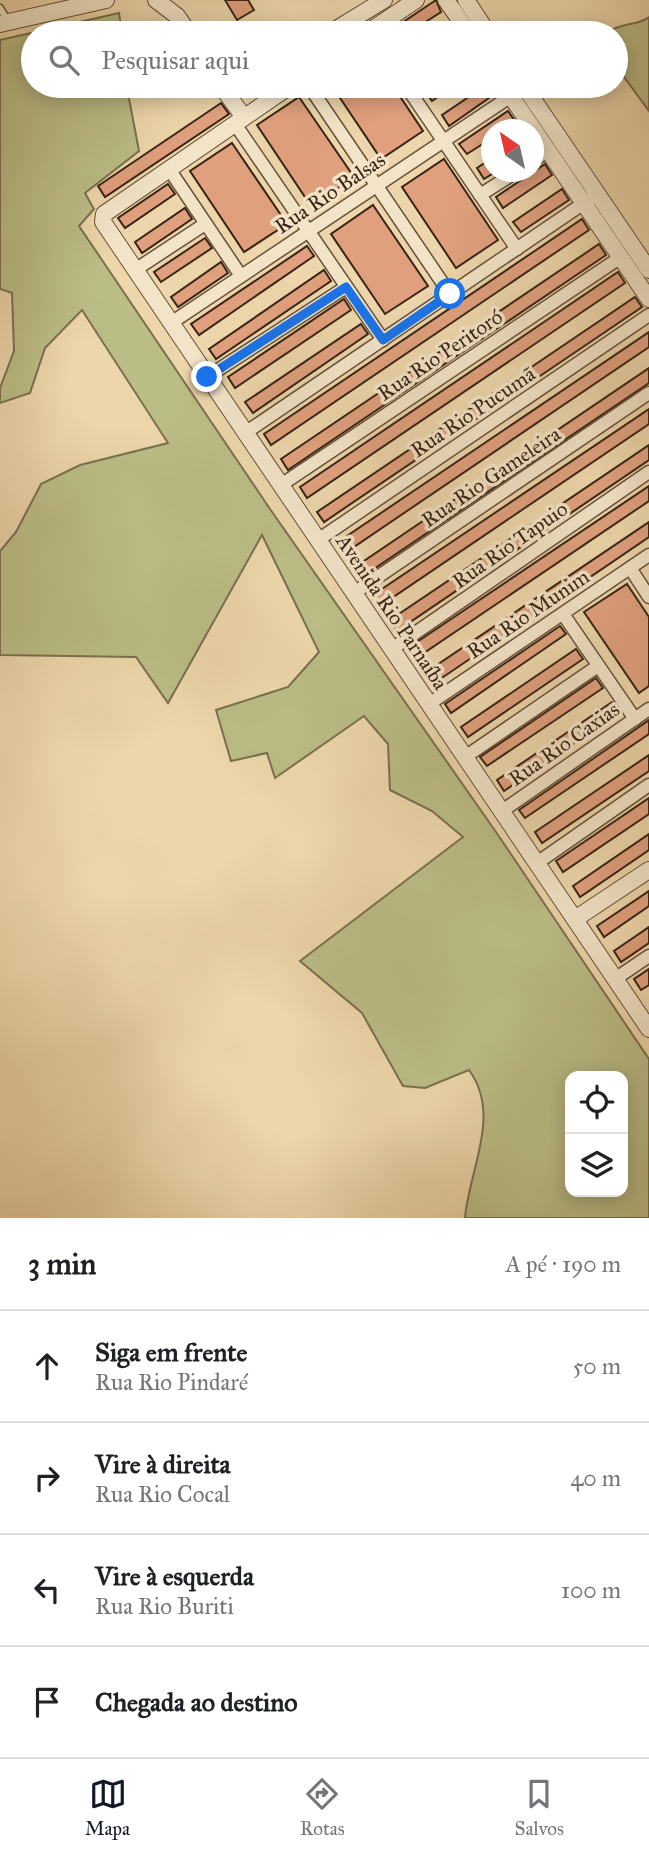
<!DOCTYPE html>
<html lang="pt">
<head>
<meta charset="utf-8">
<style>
	:root { --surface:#fff; --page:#f6f6f6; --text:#202124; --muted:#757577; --line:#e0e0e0; --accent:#111827 }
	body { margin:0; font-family:"IM FELL Great Primer",serif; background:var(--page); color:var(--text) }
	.controls { position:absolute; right:21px; bottom:21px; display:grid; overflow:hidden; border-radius:14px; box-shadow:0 4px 18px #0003 }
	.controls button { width:63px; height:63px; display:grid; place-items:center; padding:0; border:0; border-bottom:2px solid var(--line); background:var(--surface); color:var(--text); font:35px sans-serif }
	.compass { position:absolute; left:481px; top:119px; width:63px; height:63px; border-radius:50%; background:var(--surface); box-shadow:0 4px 18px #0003; rotate:326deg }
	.stop { position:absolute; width:21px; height:21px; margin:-16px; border:5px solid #1a73e8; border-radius:50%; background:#fff }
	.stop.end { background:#1a73e8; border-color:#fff; box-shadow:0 2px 7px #0008 }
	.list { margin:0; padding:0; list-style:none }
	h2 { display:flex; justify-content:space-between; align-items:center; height:91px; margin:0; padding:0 28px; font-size:30px }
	h2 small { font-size:23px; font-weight:400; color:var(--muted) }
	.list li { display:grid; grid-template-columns:46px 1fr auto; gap:21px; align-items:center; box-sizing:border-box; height:112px; padding:0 28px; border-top:2px solid var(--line) }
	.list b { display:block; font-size:26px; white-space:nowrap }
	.list p { margin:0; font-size:23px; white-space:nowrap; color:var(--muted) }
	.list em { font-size:23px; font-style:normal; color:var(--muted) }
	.icon { flex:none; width:38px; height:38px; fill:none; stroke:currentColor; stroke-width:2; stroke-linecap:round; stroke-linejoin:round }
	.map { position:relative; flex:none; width:649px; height:1218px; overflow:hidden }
	.search { position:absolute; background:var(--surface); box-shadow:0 4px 18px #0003; left:21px; right:21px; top:21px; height:77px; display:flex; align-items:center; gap:18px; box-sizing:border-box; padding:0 24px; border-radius:38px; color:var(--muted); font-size:26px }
	.sheet { height:539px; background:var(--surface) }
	nav { display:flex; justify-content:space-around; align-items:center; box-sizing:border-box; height:98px; border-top:2px solid var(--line); background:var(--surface); font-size:19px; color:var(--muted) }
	nav a { display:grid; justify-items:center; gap:4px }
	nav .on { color:var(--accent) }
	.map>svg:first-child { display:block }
	.green { fill:#bbbd87; stroke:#7a704e; stroke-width:2; fill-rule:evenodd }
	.building { fill:#e0a07e; stroke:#382414; stroke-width:2 }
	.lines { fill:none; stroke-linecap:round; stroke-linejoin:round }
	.service-casing { stroke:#65503a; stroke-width:9 }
	.minor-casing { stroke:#65503a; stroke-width:15 }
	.tertiary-casing { stroke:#65503a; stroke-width:18 }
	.service { stroke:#f3e4c8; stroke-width:6 }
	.minor { stroke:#f3e4c8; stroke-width:12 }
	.tertiary { stroke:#f3e4c8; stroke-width:16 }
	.route { stroke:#1a73e8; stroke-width:9 }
	.labels { text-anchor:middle; stroke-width:7; stroke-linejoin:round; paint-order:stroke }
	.street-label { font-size:21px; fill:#382414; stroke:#f3e4c8 }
</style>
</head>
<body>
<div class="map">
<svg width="649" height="1218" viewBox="0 0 649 1218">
	<rect width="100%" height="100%" fill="#edd6ab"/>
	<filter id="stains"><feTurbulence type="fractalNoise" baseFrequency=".00286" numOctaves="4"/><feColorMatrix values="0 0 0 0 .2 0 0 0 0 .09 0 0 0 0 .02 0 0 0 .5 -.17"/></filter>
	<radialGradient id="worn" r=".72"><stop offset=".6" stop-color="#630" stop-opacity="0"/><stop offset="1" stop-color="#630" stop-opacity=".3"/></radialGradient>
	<g class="green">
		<path d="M 119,13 L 121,27 L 89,33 L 33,33 L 33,86 L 127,88 L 139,151 L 85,193 L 94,209 L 79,226 L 270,509 L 496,832 L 649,1059 L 649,1218 L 465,1218 C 469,1169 502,1115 469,1070 L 425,1088 L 403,1086 L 362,1013 L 300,961 L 463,837 L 432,811 L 390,790 L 388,744 L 364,716 L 275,778 L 267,753 L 231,761 L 216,710 L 288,687 L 319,652 L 262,535 L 168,703 L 136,657 L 0,655 L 0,551 L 16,532 L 41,484 L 80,465 L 168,443 L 82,310 L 45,348 L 30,393 L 0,403 L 0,388 L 14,351 L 12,293 L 0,289 L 0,40 ZM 570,1076 L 623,1076 L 623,1192 L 570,1192 Z"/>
		<path d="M 649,17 L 649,111 L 616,66 L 616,33 L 606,33 C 622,22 638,26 649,17 Z"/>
	</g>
	<g class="building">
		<path d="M 225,0 L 248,0 L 254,10 L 237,20 Z"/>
		<path d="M 436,0 L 441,12 L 424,23 L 410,33 L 387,33 Z"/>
		<path d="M 332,86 L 393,86 L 423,131 L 381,159 Z"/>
		<path d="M 431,86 L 454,86 L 432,101 L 424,90 Z"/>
		<path d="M 485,86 L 494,86 L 496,93 L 449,126 L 442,115 Z"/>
		<path d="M 299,97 L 354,177 L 311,206 L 257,125 Z"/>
		<path d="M 221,103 L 229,114 L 105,197 L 98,186 Z"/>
		<path d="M 508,111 L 515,121 L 503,130 L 492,130 L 492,138 L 467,154 L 459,144 Z"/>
		<path d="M 232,143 L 287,224 L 244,252 L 190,171 Z"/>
		<path d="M 492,158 L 492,174 L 484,179 L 477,168 Z"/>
		<path d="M 444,159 L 498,240 L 456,268 L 402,187 Z"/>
		<path d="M 545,164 L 552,175 L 503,208 L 496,197 Z"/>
		<path d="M 168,184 L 175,194 L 125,228 L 118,218 Z"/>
		<path d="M 562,189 L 569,200 L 521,232 L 513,222 Z"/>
		<path d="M 373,205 L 428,286 L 385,314 L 331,234 Z"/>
		<path d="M 185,208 L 192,219 L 142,253 L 135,242 Z"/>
		<path d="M 582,219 L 589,230 L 271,445 L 264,434 Z"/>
		<path d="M 205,238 L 212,248 L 161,282 L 154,272 Z"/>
		<path d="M 599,244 L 606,255 L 288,470 L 281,459 Z"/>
		<path d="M 307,246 L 314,256 L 199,335 L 191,324 Z"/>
		<path d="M 221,262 L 228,273 L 178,307 L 171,297 Z"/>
		<path d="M 324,270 L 331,281 L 216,359 L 209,349 Z"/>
		<path d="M 618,272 L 625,283 L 307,498 L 300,487 Z"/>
		<path d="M 635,297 L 642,307 L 324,522 L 317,512 Z"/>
		<path d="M 344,299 L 351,310 L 235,388 L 228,377 Z"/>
		<path d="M 361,324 L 368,334 L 253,413 L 245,402 Z"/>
		<path d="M 649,332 L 649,347 L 345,553 L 338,542 Z"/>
		<path d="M 649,368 L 649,383 L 362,577 L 355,567 Z"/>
		<path d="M 649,409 L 649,424 L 380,606 L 373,595 Z"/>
		<path d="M 649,445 L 649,460 L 397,631 L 390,620 Z"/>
		<path d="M 649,486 L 649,501 L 415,659 L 408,648 Z"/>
		<path d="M 649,522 L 649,537 L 433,684 L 425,673 Z"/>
		<path d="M 627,584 L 649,617 L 649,686 L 639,693 L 584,612 Z"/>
		<path d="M 560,626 L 566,634 L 451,713 L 445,704 Z"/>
		<path d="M 576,649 L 583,659 L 468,737 L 461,727 Z"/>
		<path d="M 596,678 L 603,688 L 487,766 L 480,757 Z"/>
		<path d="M 612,702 L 620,712 L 504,791 L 497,780 Z"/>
		<path d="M 649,720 L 649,734 L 525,818 L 519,810 Z"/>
		<path d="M 649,755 L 649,771 L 542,843 L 535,832 Z"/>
		<path d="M 649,798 L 649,814 L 563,872 L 556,861 Z"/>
		<path d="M 649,834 L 649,850 L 580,897 L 573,886 Z"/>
		<path d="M 649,891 L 649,906 L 604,937 L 597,926 Z"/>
		<path d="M 649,927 L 649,943 L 621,962 L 614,951 Z"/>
		<path d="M 649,969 L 649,985 L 641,990 L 634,979 Z"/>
	</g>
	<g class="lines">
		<defs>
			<path id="service" d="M 0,8 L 8,21"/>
			<g id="minor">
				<path d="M 309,86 L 450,294"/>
				<path d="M 406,86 L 517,249"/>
				<path d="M 235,124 L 383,340"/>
				<path d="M 534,160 L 548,150"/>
				<path d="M 169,169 L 241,276"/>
				<path d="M 480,195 L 516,172"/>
				<path d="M 135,270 L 205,224"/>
				<path d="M 171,323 L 511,96"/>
				<path d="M 207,377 L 346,287"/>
				<path d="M 245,433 L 590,199"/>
				<path d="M 281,485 L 621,257"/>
				<path d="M 318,540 L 649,315"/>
				<path d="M 630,568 L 649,597"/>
				<path d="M 354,593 L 649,393"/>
				<path d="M 563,614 L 635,719"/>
				<path d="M 392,649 L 649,472"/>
				<path d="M 429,704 L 649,555"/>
				<path d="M 465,757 L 598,666"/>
				<path d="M 502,811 L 649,709"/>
				<path d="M 537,863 L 649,785"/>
				<path d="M 615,979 L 649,956"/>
			</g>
			<g id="tertiary">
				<path d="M 156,0 L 177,16 L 189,33"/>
				<path d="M 446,0 L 469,33"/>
				<path d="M 466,0 L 488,33"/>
				<path d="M 0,24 L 106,0"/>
				<path d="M 330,33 L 384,0"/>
				<path d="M 367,33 L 416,0"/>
				<path d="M 221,86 L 244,117"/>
				<path d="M 290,86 L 104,214 L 103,222 L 649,1029"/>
				<path d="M 504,86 L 649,299"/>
				<path d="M 524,86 L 649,270"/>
				<path d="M 575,919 L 649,870"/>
			</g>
		</defs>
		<use href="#service" class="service-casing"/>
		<use href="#minor" class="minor-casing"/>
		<use href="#tertiary" class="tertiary-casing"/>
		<use href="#service" class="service"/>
		<use href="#minor" class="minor"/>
		<use href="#tertiary" class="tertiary"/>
	</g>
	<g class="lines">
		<path class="route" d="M 207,377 L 346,287 L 383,340 L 450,294"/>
	</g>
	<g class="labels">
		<g class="street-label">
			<text transform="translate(330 193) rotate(-34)" y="7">Rua Rio Balsas</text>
			<text transform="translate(440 355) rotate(-34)" y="7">Rua Rio Peritoró</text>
			<text transform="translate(473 412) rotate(-34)" y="7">Rua Rio Pucumã</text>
			<text transform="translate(491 477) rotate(-34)" y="7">Rua Rio Gameleira</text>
			<text transform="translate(510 545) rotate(-35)" y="7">Rua Rio Tapuio</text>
			<text transform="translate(392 612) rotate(56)" y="7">Avenida Rio Parnaíba</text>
			<text transform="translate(528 614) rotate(-34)" y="7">Rua Rio Munim</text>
			<text transform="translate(564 744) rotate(-35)" y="7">Rua Rio Caxias</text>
		</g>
	</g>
	<rect width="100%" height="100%" filter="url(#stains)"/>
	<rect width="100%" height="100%" fill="url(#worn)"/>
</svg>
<div class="controls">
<button><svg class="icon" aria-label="locate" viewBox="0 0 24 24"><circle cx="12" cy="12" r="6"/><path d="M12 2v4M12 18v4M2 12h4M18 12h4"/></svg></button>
<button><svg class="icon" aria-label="layers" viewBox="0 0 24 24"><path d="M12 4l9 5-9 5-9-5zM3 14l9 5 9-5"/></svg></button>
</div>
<svg class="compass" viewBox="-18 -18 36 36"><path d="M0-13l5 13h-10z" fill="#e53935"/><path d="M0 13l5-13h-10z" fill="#757577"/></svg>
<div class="stop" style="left:450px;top:294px"></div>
<div class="stop end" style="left:207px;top:377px"></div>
<div class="search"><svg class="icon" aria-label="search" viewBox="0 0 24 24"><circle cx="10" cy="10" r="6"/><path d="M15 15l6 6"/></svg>Pesquisar aqui</div>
</div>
<section class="sheet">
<h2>3 min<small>A pé · 190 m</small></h2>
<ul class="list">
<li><svg class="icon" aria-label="ahead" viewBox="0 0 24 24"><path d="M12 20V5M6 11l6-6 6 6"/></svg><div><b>Siga em frente</b><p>Rua Rio Pindaré</p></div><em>50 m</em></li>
<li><svg class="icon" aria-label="right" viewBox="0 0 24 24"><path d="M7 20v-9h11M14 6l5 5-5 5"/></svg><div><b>Vire à direita</b><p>Rua Rio Cocal</p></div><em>40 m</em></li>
<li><svg class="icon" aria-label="left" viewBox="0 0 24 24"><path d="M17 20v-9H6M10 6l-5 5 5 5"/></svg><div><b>Vire à esquerda</b><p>Rua Rio Buriti</p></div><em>100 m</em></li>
<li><svg class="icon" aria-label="arrive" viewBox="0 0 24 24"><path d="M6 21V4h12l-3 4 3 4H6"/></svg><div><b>Chegada ao destino</b></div></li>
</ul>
</section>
<nav>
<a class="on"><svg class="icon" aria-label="map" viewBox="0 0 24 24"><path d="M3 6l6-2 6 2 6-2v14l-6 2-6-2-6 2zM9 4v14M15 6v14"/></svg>Mapa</a>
<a><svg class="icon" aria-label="directions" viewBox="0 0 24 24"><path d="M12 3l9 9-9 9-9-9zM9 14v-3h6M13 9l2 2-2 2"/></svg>Rotas</a>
<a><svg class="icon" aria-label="saved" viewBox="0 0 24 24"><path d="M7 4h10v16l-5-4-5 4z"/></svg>Salvos</a>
</nav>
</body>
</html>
